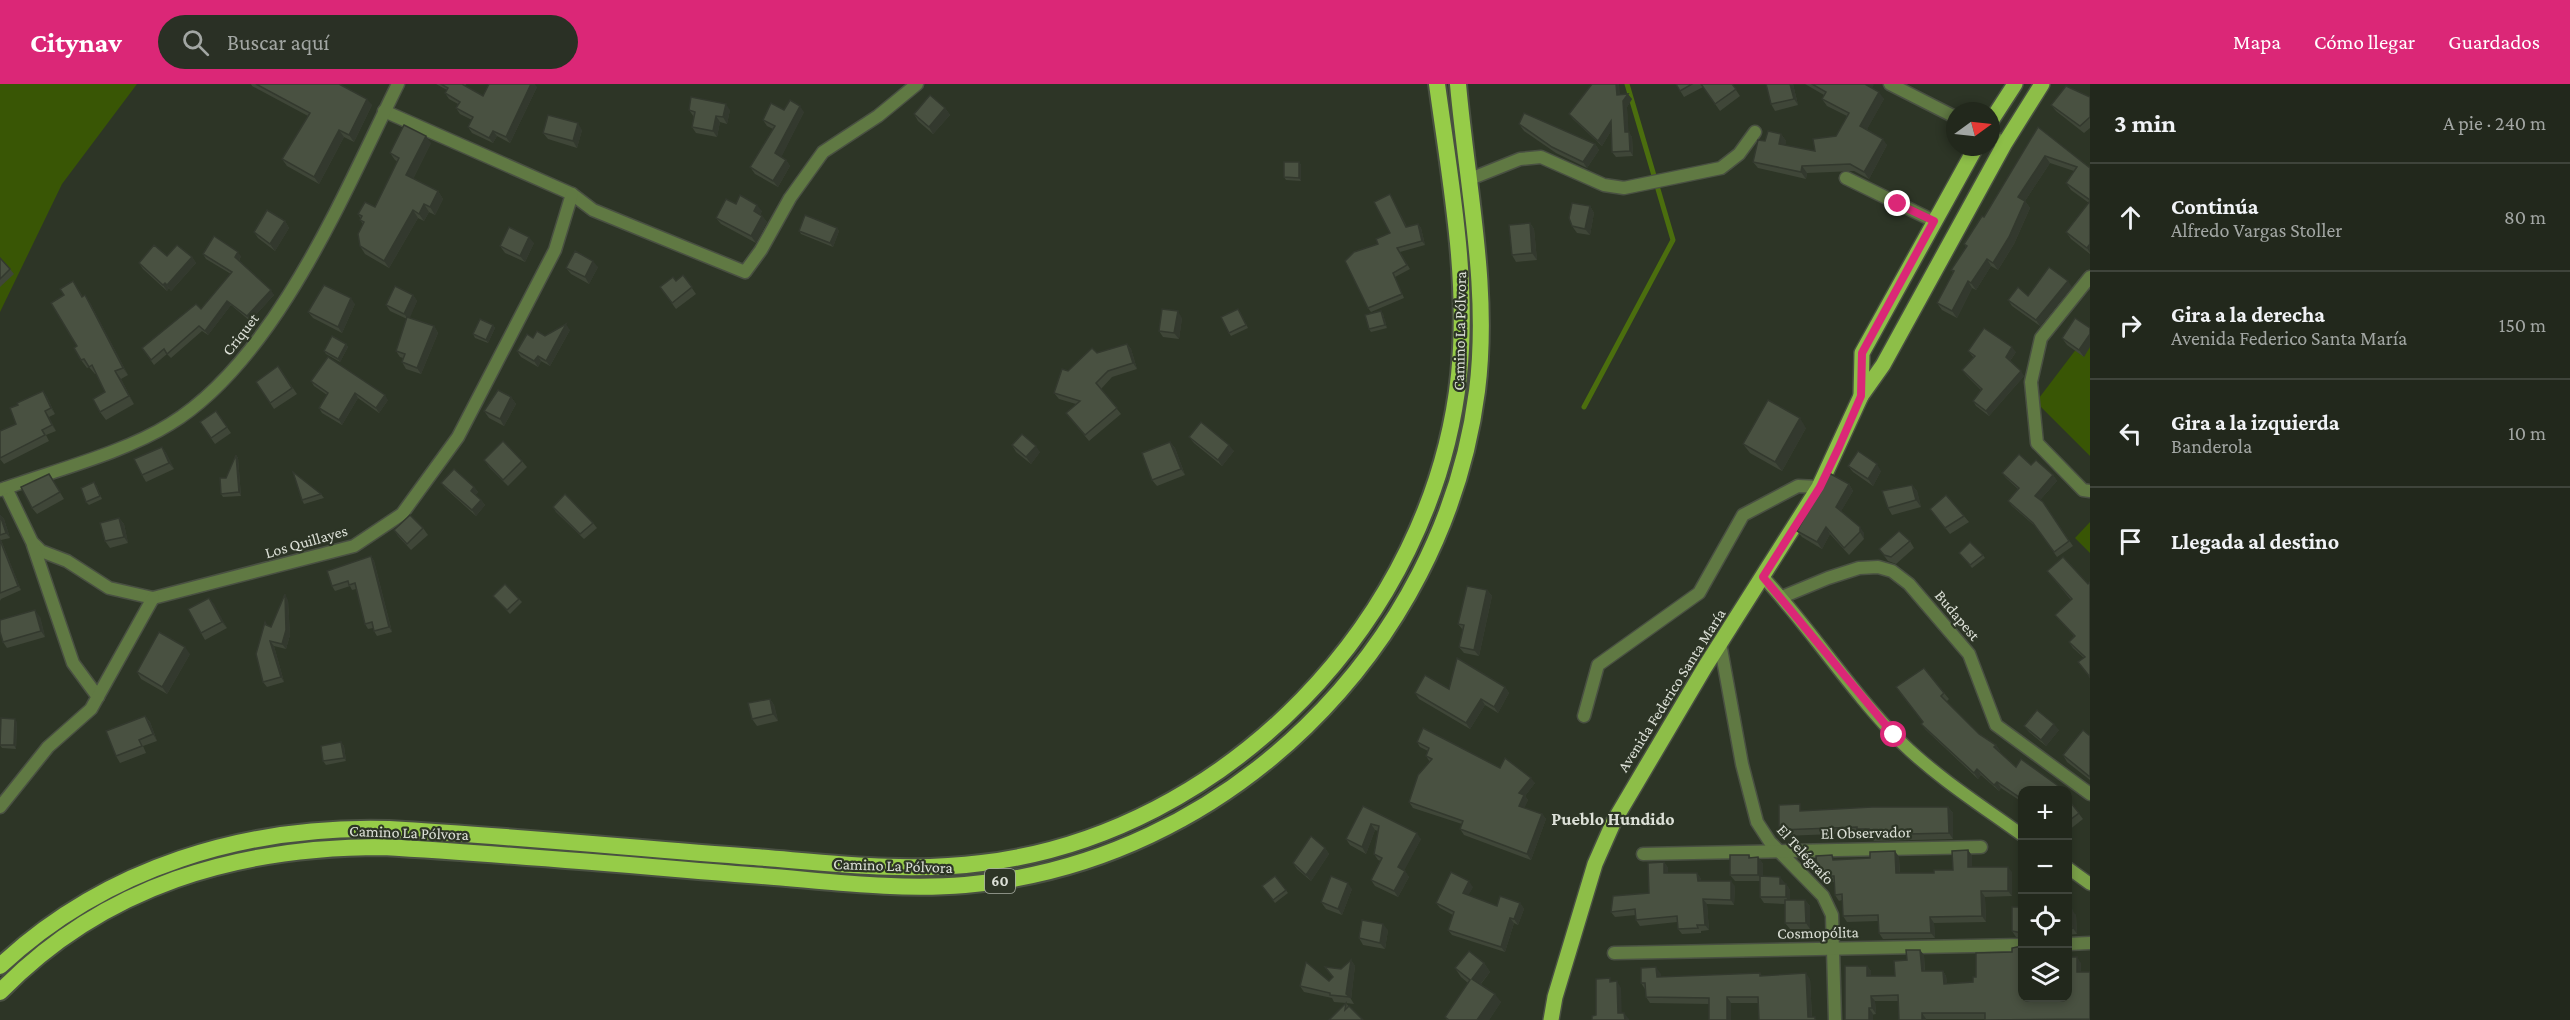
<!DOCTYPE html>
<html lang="es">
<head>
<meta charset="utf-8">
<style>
	:root { --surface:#22281c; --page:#2a3025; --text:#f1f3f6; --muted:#a2a6a3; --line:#3f443b; --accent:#db2777 }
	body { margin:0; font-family:"Crimson Pro",serif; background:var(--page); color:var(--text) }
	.controls { position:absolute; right:18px; bottom:18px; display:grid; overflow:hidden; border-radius:12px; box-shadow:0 3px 9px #0003 }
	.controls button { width:54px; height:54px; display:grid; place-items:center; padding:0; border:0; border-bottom:2px solid var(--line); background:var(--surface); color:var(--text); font:30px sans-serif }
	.compass { position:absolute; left:1946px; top:18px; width:54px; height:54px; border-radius:50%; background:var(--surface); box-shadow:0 3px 9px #0003; rotate:75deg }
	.stop { position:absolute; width:18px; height:18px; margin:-14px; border:4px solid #db2777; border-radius:50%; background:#fff }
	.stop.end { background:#db2777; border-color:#fff; box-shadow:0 2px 6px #0008 }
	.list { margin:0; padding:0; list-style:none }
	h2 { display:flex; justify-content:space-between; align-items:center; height:78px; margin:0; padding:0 24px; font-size:26px }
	h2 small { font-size:20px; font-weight:400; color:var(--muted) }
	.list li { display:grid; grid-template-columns:39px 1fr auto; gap:18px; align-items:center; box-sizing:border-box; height:108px; padding:0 24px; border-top:2px solid var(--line) }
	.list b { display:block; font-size:22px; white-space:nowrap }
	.list p { margin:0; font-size:20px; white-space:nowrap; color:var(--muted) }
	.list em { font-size:20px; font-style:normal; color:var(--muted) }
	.icon { flex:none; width:33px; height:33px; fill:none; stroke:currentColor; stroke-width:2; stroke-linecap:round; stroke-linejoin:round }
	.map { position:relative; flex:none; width:2090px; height:936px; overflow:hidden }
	header { display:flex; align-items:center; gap:36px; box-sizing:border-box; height:84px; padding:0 30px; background:var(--accent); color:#fff }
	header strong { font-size:28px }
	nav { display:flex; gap:33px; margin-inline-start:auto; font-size:21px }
	.search { width:420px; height:54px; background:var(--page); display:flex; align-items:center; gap:15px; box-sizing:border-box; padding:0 21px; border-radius:33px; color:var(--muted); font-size:22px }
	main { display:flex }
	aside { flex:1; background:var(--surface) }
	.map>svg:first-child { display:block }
	.green { fill:#395605 }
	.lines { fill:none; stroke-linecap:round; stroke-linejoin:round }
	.stream { stroke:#4b6e0e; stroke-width:5 }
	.minor-casing { stroke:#495042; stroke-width:15 }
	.secondary-casing { stroke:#495042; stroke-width:15 }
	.primary-casing { stroke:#495042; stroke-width:18 }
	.trunk-casing { stroke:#495042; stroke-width:20 }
	.minor { stroke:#607943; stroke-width:12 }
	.secondary { stroke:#79a047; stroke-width:12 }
	.primary { stroke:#8dbe48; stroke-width:15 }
	.trunk { stroke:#96cc48; stroke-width:16 }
	.wall { fill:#3f4638 }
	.shaded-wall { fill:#33392e }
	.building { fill:#495141; stroke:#33392e; stroke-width:1.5 }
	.route { stroke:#db2777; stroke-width:8 }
	.labels { text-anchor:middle; stroke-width:4.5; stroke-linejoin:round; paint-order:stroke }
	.shield { fill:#2d3526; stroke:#a8ada2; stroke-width:1.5 }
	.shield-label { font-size:15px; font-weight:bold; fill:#dce0d7 }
	.street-label { font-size:16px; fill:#dce0d7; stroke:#2d3526 }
	.neighbourhood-label { font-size:18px; font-weight:bold; fill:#dce0d7; stroke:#2d3526 }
</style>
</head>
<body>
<header>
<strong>Citynav</strong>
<div class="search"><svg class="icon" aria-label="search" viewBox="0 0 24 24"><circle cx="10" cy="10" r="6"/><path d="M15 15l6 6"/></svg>Buscar aquí</div>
<nav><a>Mapa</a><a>Cómo llegar</a><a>Guardados</a></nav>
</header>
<main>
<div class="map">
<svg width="2090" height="936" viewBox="0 0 2090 936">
	<rect width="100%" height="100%" fill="#2d3526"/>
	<g class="green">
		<path d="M 0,0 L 137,0 L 62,100 L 0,228 Z"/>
		<path d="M 2090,247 L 2090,372 L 2036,318 Z"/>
		<path d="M 2090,438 L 2090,469 L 2075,454 Z"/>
	</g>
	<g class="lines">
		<path class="stream" d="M 1584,323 L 1673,156 L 1627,0"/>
		<defs>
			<g id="minor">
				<path d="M 1890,0 L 1955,33"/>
				<path d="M 384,27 L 572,110 L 593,126 L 745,188 L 761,166 L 790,114 L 823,68 L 878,32 L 917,0"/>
				<path d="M 1991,52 L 2005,59"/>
				<path d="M 1846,94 L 1934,137"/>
				<path d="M 1470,95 L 1520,75 L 1541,73 L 1604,101 L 1624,104 L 1721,84 L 1739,70 L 1755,48"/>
				<path d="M 2090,193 L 2041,254 L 2031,298 L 2037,359 L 2083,406 L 2090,407"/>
				<path d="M 6,404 L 32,458 L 41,467 L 67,477 L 109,504 L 153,514 L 354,462 L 402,430 L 458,353 L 555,166 L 572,110"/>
				<path d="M 0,406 C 52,387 124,369 170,340 C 276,275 344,109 398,0"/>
				<path d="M 33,461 L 73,579 L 98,613"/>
				<path d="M 1782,513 L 1828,494 L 1859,484 L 1878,483 L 1892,487 L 1909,500 L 1969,570 L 1996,641 L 2090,710"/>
				<path d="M 1720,559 L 1742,680 L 1757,738 L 1770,758 L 1823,812 L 1832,831 L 1835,936"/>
				<path d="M 1584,632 L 1598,581 L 1699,509 L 1743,431 L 1798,402 L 1819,403"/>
				<path d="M 0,723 L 48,663 L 91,625 L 153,514"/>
				<path d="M 1643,770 L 1981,763"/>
				<path d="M 2068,860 L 2090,859"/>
				<path d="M 1614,869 L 2022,861"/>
			</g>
			<g id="secondary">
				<path d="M 1763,493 C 1812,546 1851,608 1902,659 C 1938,694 1982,722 2022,751"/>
				<path d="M 2068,784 L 2090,800"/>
			</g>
			<g id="primary">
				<path d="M 1991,37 L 2015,0"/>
				<path d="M 1861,312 L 1862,269 L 1976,63"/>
				<path d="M 1551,936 L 1555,913 L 1595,780 L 1614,737 L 1705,583 L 1819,403 L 1861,312 L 1883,281 L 2005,59 L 2042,0"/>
			</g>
			<g id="trunk">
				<path d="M 0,882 C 106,783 246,741 389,745 C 511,752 633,764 754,773 C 830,779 906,789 982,779 C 1226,750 1433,535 1459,291 C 1469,194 1450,96 1437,0"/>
				<path d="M 0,908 C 104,801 237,763 383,763 C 505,770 627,781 749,791 C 820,796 893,807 965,801 C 1225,780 1444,564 1477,307 C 1490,204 1467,103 1458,0"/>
			</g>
		</defs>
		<use href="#minor" class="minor-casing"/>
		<use href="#secondary" class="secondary-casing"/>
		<use href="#primary" class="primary-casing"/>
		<use href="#trunk" class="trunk-casing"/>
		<use href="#minor" class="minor"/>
		<use href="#secondary" class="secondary"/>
		<use href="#primary" class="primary"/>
		<use href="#trunk" class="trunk"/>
	</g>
	<g class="wall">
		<path d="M 251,0 L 339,0 L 372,21 L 354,58 L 344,53 L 319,100 L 287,82 L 282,75 L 308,32 L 252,2 Z"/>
		<path d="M 436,0 L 466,0 L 465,2 L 483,12 L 537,3 L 510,59 L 497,52 L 493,59 L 472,49 L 468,43 L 472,36 L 460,30 L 456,24 L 458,20 L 449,15 L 445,9 L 447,6 Z"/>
		<path d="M 1676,0 L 1732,0 L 1740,12 L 1720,27 L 1703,3 L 1684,13 Z"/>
		<path d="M 1766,0 L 1793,0 L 1798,21 L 1775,27 L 1771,20 Z"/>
		<path d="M 1805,0 L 1873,0 L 1872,4 L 1884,15 L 1867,45 L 1887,61 L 1869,95 L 1854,87 L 1807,89 L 1806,95 L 1758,84 L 1753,78 L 1765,57 L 1781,50 L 1786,57 L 1785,61 L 1815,67 L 1836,52 L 1847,32 L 1827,22 L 1822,15 L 1824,11 Z"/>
		<path d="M 1620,10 L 1632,15 L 1627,23 L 1628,48 L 1632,53 L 1633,72 L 1616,73 L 1612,68 L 1611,47 L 1602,62 L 1573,35 L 1569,30 Z"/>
		<path d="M 2090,13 L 2090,44 L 2084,49 L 2056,27 L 2051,21 Z"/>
		<path d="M 945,24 L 950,31 L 933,50 L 918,37 L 914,30 Z"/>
		<path d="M 689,26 L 730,26 L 727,40 L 720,38 L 717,53 L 696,49 L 692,43 L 694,33 Z"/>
		<path d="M 784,26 L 804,28 L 781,73 L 786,76 L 790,82 L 778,103 L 755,90 L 750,83 L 773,45 L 767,42 L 763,36 Z"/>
		<path d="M 1519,40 L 1595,60 L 1599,66 L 1587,84 L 1556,69 L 1524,47 Z"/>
		<path d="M 2038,43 L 2090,84 L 2090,170 L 2071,155 L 2066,148 L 2089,119 L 2071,106 L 2066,99 L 2074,87 L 2050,79 L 2025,117 L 2030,124 L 2014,160 L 1998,186 L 1991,182 L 1976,206 L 1972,204 L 1957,234 L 1942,226 L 1937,219 L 1953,188 L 1951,186 L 1966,163 L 1964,160 L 1984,133 Z"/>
		<path d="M 582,46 L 577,64 L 548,55 L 543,49 Z"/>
		<path d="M 431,59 L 413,95 L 438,107 L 443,115 L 435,131 L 429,128 L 424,137 L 418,134 L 389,184 L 365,170 L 360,162 L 363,140 L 360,136 L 361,135 L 358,130 L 375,123 L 398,78 L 395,76 L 390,69 Z"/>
		<path d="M 1299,78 L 1301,81 L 1301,97 L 1286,96 L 1284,93 Z"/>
		<path d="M 1390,110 L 1407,143 L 1418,140 L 1421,144 L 1425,161 L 1400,168 L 1410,185 L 1395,193 L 1404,214 L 1371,228 L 1368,224 L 1378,160 L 1390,149 Z"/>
		<path d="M 736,120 L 762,127 L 760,131 L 762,132 L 767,138 L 756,159 L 721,140 L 716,134 Z"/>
		<path d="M 1590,122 L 1594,129 L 1590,151 L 1577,149 L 1572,142 Z"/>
		<path d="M 285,137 L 289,144 L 275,167 L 258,154 L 254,148 Z"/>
		<path d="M 1530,139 L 1534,145 L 1537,176 L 1516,178 L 1512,171 Z"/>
		<path d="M 837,144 L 839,147 L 833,163 L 801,150 L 799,147 Z"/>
		<path d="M 534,159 L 525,178 L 505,169 L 500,162 Z"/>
		<path d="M 203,170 L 241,172 L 239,177 L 274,211 L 250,237 L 231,221 L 208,251 L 202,247 L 171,274 L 167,270 L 154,281 L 142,264 L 201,225 L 231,190 L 206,175 Z"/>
		<path d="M 192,173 L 196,179 L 171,207 L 169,204 L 167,207 L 143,185 L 139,179 Z"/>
		<path d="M 0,175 L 10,185 L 14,190 L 0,203 Z"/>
		<path d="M 598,183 L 589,200 L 571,190 L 566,184 Z"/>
		<path d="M 683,191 L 696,210 L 676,225 L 660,203 L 676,197 Z"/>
		<path d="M 2072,203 L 2040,242 L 2012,222 L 2008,216 Z"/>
		<path d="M 78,205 L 83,213 L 85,211 L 90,219 L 128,291 L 121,295 L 134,320 L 106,336 L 100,328 L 105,308 L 96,290 L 95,290 L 89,283 L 87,284 L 81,276 L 77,262 Z"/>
		<path d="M 413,211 L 417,217 L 409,234 L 434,242 L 438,249 L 421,290 L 406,285 L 402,278 L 403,274 L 400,273 L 396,267 L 407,235 L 390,227 L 386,221 Z"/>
		<path d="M 355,220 L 342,249 L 313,234 L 308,228 Z"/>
		<path d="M 1381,227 L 1383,230 L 1387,244 L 1371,248 L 1369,245 Z"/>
		<path d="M 1240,228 L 1248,244 L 1231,252 L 1229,249 Z"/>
		<path d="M 1182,234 L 1179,255 L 1163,253 L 1159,247 Z"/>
		<path d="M 2075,234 L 2084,273 L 2067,261 L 2062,254 Z"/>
		<path d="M 493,241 L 495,244 L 488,259 L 475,254 L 473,250 Z"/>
		<path d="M 570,246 L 550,282 L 541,277 L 538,283 L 521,273 L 517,267 L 533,254 Z"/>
		<path d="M 346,260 L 348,263 L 340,278 L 326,270 L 324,267 Z"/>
		<path d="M 1127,260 L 1131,265 L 1137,285 L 1112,293 L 1101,305 L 1121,330 L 1089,357 L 1066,329 L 1076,320 L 1059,315 L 1054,309 L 1097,269 Z"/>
		<path d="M 1968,267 L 2016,268 L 2010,277 L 2024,292 L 1989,332 L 1976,322 L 1973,317 L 1981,306 L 1966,291 L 1962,286 L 1974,274 Z"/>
		<path d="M 278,282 L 297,310 L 274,325 L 256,298 Z"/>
		<path d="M 311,297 L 388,316 L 379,329 L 358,314 L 342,341 L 322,329 L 319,324 L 327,311 L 314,302 Z"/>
		<path d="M 43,307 L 47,313 L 55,330 L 49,333 L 56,347 L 46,351 L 49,357 L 4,380 L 0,375 L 16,340 L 18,321 Z"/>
		<path d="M 511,313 L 516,320 L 504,342 L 489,334 L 484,327 Z"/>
		<path d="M 216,327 L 231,349 L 215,360 L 200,338 Z"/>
		<path d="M 1806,344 L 1782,387 L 1750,369 L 1743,360 Z"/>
		<path d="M 1189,353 L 1234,367 L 1222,382 L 1194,359 Z"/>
		<path d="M 1170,358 L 1175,364 L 1185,391 L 1157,402 L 1152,396 Z"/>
		<path d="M 1012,361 L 1040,368 L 1031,380 L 1016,368 Z"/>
		<path d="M 162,363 L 166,369 L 174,385 L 146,398 L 142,391 Z"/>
		<path d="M 236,371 L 238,374 L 241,412 L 223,413 L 221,410 L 226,394 Z"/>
		<path d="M 484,376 L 522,377 L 527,383 L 508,402 L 489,383 Z"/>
		<path d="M 2031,381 L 2053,391 L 2057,397 L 2040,416 L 2043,418 L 2073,462 L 2057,473 L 2037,444 L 2012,422 L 2008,417 L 2018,405 L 2006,394 L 2002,389 Z"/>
		<path d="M 1848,382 L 1881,387 L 1873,402 L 1853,388 Z"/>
		<path d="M 49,390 L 64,415 L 37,430 L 32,424 Z"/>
		<path d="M 441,399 L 474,403 L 478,408 L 475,411 L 481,416 L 485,421 L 476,432 L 445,404 Z"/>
		<path d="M 1849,400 L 1853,407 L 1841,427 L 1864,449 L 1864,455 L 1849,471 L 1830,450 L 1822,465 L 1802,453 L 1797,447 Z"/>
		<path d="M 96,401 L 102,415 L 89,421 L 86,418 Z"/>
		<path d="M 1912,401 L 1917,407 L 1921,423 L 1892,431 L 1888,424 Z"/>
		<path d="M 321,410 L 324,414 L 304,420 L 302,416 Z"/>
		<path d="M 553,423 L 593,439 L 597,444 L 584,455 L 556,428 Z"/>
		<path d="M 1930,425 L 1964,432 L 1969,438 L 1950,450 Z"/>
		<path d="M 0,431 L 4,435 L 10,454 L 1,456 L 21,506 L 1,515 L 0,517 Z"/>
		<path d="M 119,434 L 124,440 L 128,459 L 110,464 L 105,457 Z"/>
		<path d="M 423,444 L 428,451 L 411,466 L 398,452 L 394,446 Z"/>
		<path d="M 1910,457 L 1914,464 L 1896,480 L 1888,477 L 1879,465 Z"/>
		<path d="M 1959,469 L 1983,471 L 1985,474 L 1972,484 Z"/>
		<path d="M 371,472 L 374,477 L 392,548 L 377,552 L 374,547 L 373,544 L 368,545 L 365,540 L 356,505 L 352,506 L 350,502 L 335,507 L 332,502 Z"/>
		<path d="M 2047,487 L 2088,500 L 2090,498 L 2090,594 L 2078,578 L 2084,574 L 2073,564 L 2069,558 L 2074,552 L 2055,531 L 2071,516 Z"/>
		<path d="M 1487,506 L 1492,512 L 1479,572 L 1464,569 L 1459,563 L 1463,546 L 1458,540 Z"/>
		<path d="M 493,512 L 519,515 L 522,518 L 510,530 Z"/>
		<path d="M 209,514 L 227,544 L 205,556 L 201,549 Z"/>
		<path d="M 288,516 L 290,551 L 286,565 L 274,562 L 284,598 L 267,603 L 263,598 L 265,538 L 267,541 L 271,543 Z"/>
		<path d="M 40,533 L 45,553 L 7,564 L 3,558 Z"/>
		<path d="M 190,570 L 167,610 L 141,595 L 137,588 Z"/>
		<path d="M 1505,603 L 1509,609 L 1498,629 L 1485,621 L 1470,645 L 1419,615 L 1415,609 L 1449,605 Z"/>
		<path d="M 1900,609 L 1944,609 L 1949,615 L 1946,618 L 1979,650 L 1996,661 L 2000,667 L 1999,668 L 2022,706 L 2022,718 L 2001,704 L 1999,707 L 1981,691 L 1978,695 L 1926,646 L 1921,640 L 1923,638 Z"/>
		<path d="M 770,615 L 774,621 L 778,637 L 757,642 L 752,635 Z"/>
		<path d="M 145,632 L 150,638 L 157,657 L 143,662 L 146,669 L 120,679 L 116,672 Z"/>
		<path d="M 17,638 L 16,665 L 2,664 L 0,661 L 0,652 Z"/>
		<path d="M 2024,642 L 2059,646 L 2046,662 L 2029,648 Z"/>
		<path d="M 2090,652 L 2090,696 L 2067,678 L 2063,671 Z"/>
		<path d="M 341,658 L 344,662 L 346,677 L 326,681 L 323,677 Z"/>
		<path d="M 1417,658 L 1500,684 L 1535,699 L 1525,712 L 1528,716 L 1524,724 L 1542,730 L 1546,735 L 1531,776 L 1464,751 L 1460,745 L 1462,740 L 1413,724 L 1409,718 L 1430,678 L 1426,672 L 1428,667 L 1420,663 Z"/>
		<path d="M 2067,714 L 2083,735 L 2069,746 L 2067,744 Z"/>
		<path d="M 1363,722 L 1421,755 L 1404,786 L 1409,793 L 1398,813 L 1375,802 L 1371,796 L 1381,777 L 1378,776 L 1374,770 L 1378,747 L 1375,746 L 1366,770 L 1350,761 L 1346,755 Z"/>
		<path d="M 1948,723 L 1953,729 L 1953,755 L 1874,757 L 1870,751 L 1861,752 L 1860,749 L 1783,752 L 1779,746 L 1804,727 Z"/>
		<path d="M 1325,764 L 1329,770 L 1311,797 L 1297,785 L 1293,779 Z"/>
		<path d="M 1968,766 L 1972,772 L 1972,783 L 2012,788 L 2012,812 L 1985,813 L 1986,838 L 1934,839 L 1935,854 L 1883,855 L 1879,849 L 1879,837 L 1847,838 L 1843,832 L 1842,816 L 1839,817 L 1835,811 L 1834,798 L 1826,798 L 1817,784 L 1836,776 L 1899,773 L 1900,789 L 1934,789 L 1953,786 Z"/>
		<path d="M 1749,771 L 1751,774 L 1758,773 L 1763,780 L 1763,792 L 1786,800 L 1790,806 L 1790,816 L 1805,816 L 1810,822 L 1810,845 L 1790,845 L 1785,839 L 1785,820 L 1764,819 L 1760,813 L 1760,797 L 1735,797 L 1730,791 Z"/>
		<path d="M 1664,778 L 1668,784 L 1668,789 L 1697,789 L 1701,795 L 1701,797 L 1735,802 L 1734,821 L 1707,820 L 1709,846 L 1701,847 L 1701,849 L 1682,850 L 1678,845 L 1677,838 L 1640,842 L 1636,836 L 1636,831 L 1615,833 L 1611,828 L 1649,809 Z"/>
		<path d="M 1275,792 L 1288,809 L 1275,819 L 1262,802 Z"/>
		<path d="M 1473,803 L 1468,811 L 1497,822 L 1520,819 L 1524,825 L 1518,841 L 1514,839 L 1505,868 L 1452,851 L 1448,846 L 1453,831 L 1440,824 L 1436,819 Z"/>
		<path d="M 1352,805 L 1342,831 L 1326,825 L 1321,818 Z"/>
		<path d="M 2022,823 L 2022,854 L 2016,853 L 2012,847 Z"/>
		<path d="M 2067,826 L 2076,831 L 2077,850 L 2067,851 Z"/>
		<path d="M 1388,846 L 1385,865 L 1363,861 L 1359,854 Z"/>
		<path d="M 1924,871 L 1925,887 L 1943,887 L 1946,892 L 1947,900 L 2022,914 L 2081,879 L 2081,888 L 2090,888 L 2090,936 L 1985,936 L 1985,935 L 1926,935 L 1898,917 L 1875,917 L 1876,930 L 1845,936 L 1867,882 L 1871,887 L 1871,892 L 1895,892 L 1907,876 Z"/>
		<path d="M 1351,876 L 1355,882 L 1351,915 L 1354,920 L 1346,919 L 1349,923 L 1329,936 L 1346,919 L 1334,918 L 1332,914 L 1304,908 L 1300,902 L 1329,897 Z"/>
		<path d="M 1484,879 L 1490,888 L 1481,900 L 1501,918 L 1489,936 L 1447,936 L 1445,933 L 1468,899 L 1461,893 L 1455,884 Z"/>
		<path d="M 1760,889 L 1762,892 L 1810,895 L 1812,933 L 1817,936 L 1758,919 L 1731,919 L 1731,936 L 1709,936 L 1709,920 L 1650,919 L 1646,913 L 1645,905 L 1641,899 L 1661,890 L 1661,893 Z"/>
	</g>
	<g class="shaded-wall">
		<path d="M 531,0 L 535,0 L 537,3 L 510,59 L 506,53 Z"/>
		<path d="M 1616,0 L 1619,0 L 1621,16 L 1617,11 Z"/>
		<path d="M 1790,0 L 1793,0 L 1798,21 L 1794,15 Z"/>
		<path d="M 1865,0 L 1873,0 L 1874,1 L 1870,7 Z"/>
		<path d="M 1879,8 L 1884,15 L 1865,49 L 1860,42 Z"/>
		<path d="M 1628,10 L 1632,15 L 1627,23 L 1629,53 L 1625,48 L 1623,17 Z"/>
		<path d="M 367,15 L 372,21 L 354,58 L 349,51 Z"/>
		<path d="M 726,20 L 730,26 L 727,40 L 723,33 Z"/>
		<path d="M 800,22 L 804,28 L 780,76 L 775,69 Z"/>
		<path d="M 945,24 L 950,31 L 933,50 L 929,43 Z"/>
		<path d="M 716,32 L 720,38 L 717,53 L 713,47 Z"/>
		<path d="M 1611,37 L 1614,42 L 1602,62 L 1598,57 Z"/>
		<path d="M 578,39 L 582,46 L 577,64 L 573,57 Z"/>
		<path d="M 339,46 L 344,53 L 319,100 L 314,93 Z"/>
		<path d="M 493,47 L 497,52 L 493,59 L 489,54 Z"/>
		<path d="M 1629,48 L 1632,53 L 1633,72 L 1630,67 Z"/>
		<path d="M 1781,50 L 1786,57 L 1784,67 L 1779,60 Z"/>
		<path d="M 426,52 L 431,59 L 411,99 L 406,91 Z"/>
		<path d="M 1883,55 L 1887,61 L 1869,95 L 1864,88 Z"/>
		<path d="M 1595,60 L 1599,66 L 1587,84 L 1583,78 Z"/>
		<path d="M 2045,72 L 2050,79 L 2023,120 L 2018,113 Z"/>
		<path d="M 786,76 L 790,82 L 778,103 L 773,97 Z"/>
		<path d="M 1299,78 L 1301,81 L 1301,97 L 1299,94 Z"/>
		<path d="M 1802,82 L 1807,89 L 1806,95 L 1801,88 Z"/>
		<path d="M 438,107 L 443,115 L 435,131 L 430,123 Z"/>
		<path d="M 2025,117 L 2030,124 L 2014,160 L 1998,186 L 1993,179 Z"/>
		<path d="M 424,120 L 429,128 L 424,137 L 419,130 Z"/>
		<path d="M 757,121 L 762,127 L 758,134 L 754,127 Z"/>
		<path d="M 1590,122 L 1594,129 L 1590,151 L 1585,145 Z"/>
		<path d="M 413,126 L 418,134 L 389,184 L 384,177 Z"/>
		<path d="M 762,132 L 767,138 L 756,159 L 751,152 Z"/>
		<path d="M 285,137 L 289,144 L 275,167 L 270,160 Z"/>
		<path d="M 1530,139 L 1534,145 L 1537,176 L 1532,169 Z"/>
		<path d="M 1418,140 L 1421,144 L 1425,161 L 1422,157 Z"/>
		<path d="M 837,144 L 839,147 L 833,163 L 830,159 Z"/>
		<path d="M 529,153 L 534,159 L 525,178 L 520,172 Z"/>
		<path d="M 2090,160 L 2090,169 L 2087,164 Z"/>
		<path d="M 238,168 L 241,172 L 238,178 L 235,173 Z"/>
		<path d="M 192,173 L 196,179 L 171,207 L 167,201 Z"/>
		<path d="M 1987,175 L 1991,182 L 1976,206 L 1971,199 Z"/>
		<path d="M 593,177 L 598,183 L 589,200 L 585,193 Z"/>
		<path d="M 1968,197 L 1972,204 L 1957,234 L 1952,227 Z"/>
		<path d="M 2068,197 L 2072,203 L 2040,242 L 2036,236 Z"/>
		<path d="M 165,199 L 169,204 L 167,207 L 163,201 Z"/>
		<path d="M 271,206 L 274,211 L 250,237 L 247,232 Z"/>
		<path d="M 85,211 L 90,219 L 128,291 L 123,284 Z"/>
		<path d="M 413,211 L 417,217 L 409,236 L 404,230 Z"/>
		<path d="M 351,214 L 355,220 L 342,249 L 338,243 Z"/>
		<path d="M 227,217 L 231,221 L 208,251 L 205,247 Z"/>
		<path d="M 1178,227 L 1182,234 L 1179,255 L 1174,249 Z"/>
		<path d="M 1381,227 L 1383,230 L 1387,244 L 1385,241 Z"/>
		<path d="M 566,240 L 570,246 L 550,282 L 546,277 Z"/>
		<path d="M 493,241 L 495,244 L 488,259 L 486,256 Z"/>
		<path d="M 434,242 L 438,249 L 421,290 L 417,284 Z"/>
		<path d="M 2090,250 L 2090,263 L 2084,273 L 2079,266 Z"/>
		<path d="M 346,260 L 348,263 L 340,278 L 338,275 Z"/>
		<path d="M 1127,260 L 1131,265 L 1137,285 L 1133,279 Z"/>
		<path d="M 2012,263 L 2016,268 L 2009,278 L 2006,273 Z"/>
		<path d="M 538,272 L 541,277 L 538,283 L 534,277 Z"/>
		<path d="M 115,287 L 121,295 L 134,320 L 129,312 Z"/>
		<path d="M 2021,287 L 2024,292 L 1989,332 L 1986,327 Z"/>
		<path d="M 43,307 L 47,313 L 55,330 L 51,324 Z"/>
		<path d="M 355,309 L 358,314 L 342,341 L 339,336 Z"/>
		<path d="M 385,311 L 388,316 L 379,329 L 376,324 Z"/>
		<path d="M 511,313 L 516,320 L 504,342 L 500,335 Z"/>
		<path d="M 45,327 L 49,333 L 56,347 L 52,341 Z"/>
		<path d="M 1800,334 L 1806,344 L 1782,387 L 1775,378 Z"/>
		<path d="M 1170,358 L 1175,364 L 1185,391 L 1181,385 Z"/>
		<path d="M 1229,361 L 1234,367 L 1222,382 L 1218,376 Z"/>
		<path d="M 1036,362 L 1040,368 L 1031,380 L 1026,373 Z"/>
		<path d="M 162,363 L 166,369 L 174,385 L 169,379 Z"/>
		<path d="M 236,371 L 238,374 L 241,412 L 239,408 Z"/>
		<path d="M 1877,380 L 1881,387 L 1873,402 L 1868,395 Z"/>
		<path d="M 2053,391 L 2057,397 L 2039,417 L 2035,412 Z"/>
		<path d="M 1849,400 L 1853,407 L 1840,429 L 1836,423 Z"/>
		<path d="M 1912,401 L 1917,407 L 1921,423 L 1916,416 Z"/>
		<path d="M 474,403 L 478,408 L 474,412 L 471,407 Z"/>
		<path d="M 481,416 L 485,421 L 476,432 L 472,426 Z"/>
		<path d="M 0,431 L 4,435 L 10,454 L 6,449 Z"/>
		<path d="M 119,434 L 124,440 L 128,459 L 124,453 Z"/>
		<path d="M 1826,443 L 1830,450 L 1822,465 L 1817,458 Z"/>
		<path d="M 1860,443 L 1864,449 L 1864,455 L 1860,448 Z"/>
		<path d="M 0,454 L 1,456 L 21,506 L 18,502 Z"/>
		<path d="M 371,472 L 374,477 L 392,548 L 389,543 Z"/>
		<path d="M 1487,506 L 1492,512 L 1479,572 L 1474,566 Z"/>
		<path d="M 285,510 L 288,516 L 290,551 L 286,565 L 282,560 Z"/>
		<path d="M 209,514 L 214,520 L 227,544 L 222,538 Z"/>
		<path d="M 35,526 L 40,533 L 45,553 L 41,547 Z"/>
		<path d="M 270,557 L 274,562 L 284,598 L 281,593 Z"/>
		<path d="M 185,563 L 190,570 L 167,610 L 162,603 Z"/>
		<path d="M 1505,603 L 1509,609 L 1498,629 L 1494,623 Z"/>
		<path d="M 770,615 L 774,621 L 778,637 L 773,630 Z"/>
		<path d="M 1481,615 L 1485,621 L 1470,645 L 1466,639 Z"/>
		<path d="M 145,632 L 150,638 L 157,657 L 153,650 Z"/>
		<path d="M 15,635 L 17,638 L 16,665 L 14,661 Z"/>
		<path d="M 2054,640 L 2059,646 L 2046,662 L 2041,656 Z"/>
		<path d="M 341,658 L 344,662 L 346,677 L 344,674 Z"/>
		<path d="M 1996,661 L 2000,667 L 1998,669 L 1994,663 Z"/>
		<path d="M 1977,685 L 1981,691 L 1978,695 L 1974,689 Z"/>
		<path d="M 1531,694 L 1535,699 L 1525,712 L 1528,716 L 1523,727 L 1519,722 L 1519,709 Z"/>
		<path d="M 1997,698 L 2001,704 L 1999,707 L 1994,701 Z"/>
		<path d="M 1948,723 L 1953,729 L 1953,755 L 1949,749 Z"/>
		<path d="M 1542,730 L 1546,735 L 1531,776 L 1527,770 Z"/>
		<path d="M 1371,740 L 1375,746 L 1366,770 L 1362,763 Z"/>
		<path d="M 1417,749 L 1421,755 L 1403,789 L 1398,783 Z"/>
		<path d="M 1325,764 L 1329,770 L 1311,797 L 1306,791 Z"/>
		<path d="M 1968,766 L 1972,772 L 1972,789 L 1968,783 Z"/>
		<path d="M 1895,767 L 1899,773 L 1900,795 L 1896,789 Z"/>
		<path d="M 1758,773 L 1763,780 L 1763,797 L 1758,791 Z"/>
		<path d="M 1664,778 L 1668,784 L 1668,794 L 1664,789 Z"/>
		<path d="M 2008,783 L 2012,788 L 2012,812 L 2008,807 Z"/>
		<path d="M 1405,787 L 1409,793 L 1398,813 L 1394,807 Z"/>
		<path d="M 1697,789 L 1701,795 L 1701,802 L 1698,797 Z"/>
		<path d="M 1780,793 L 1785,799 L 1785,806 L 1780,800 Z"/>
		<path d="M 1469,797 L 1473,803 L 1467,814 L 1463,809 Z"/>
		<path d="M 1731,797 L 1735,802 L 1734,821 L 1731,816 Z"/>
		<path d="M 1348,799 L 1352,805 L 1342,831 L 1338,825 Z"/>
		<path d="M 1786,800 L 1790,806 L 1790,820 L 1786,813 Z"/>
		<path d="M 1981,807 L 1985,813 L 1986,838 L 1982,832 Z"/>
		<path d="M 1703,815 L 1707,820 L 1709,846 L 1705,841 Z"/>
		<path d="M 1805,816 L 1810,822 L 1810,845 L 1806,839 Z"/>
		<path d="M 1520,819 L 1524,825 L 1518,841 L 1514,835 Z"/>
		<path d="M 2072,826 L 2076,831 L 2077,850 L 2073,844 Z"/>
		<path d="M 1930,833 L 1934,839 L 1935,854 L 1931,849 Z"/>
		<path d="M 1510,834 L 1514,839 L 1505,868 L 1501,863 Z"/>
		<path d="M 1383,840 L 1388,846 L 1385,865 L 1380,859 Z"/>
		<path d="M 1920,866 L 1924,871 L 1925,893 L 1922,887 Z"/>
		<path d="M 2077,873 L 2081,879 L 2081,893 L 2077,888 Z"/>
		<path d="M 1351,876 L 1355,882 L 1351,915 L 1346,910 Z"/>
		<path d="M 1484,879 L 1490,888 L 1478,903 L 1472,895 Z"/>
		<path d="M 1867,882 L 1871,887 L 1871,898 L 1867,892 Z"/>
		<path d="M 1656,883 L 1661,890 L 1661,899 L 1657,893 Z"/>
		<path d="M 1943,887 L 1946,892 L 1948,905 L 1944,900 Z"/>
		<path d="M 1806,889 L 1810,895 L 1812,936 L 1808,933 Z"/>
		<path d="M 1617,897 L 1621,904 L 1622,936 L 1618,929 Z"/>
		<path d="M 1495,910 L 1501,918 L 1489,936 L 1477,936 Z"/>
		<path d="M 1871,912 L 1875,917 L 1876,930 L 1872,924 Z"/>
		<path d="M 1727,913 L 1731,919 L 1731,936 L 1727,936 Z"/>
		<path d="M 1869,924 L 1873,930 L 1873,936 L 1869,936 Z"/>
		<path d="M 1624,929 L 1629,935 L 1629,936 L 1625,936 Z"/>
		<path d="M 1922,929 L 1926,935 L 1926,936 L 1922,936 Z"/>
	</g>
	<g class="building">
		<path d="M 256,0 L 339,0 L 367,15 L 349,51 L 339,46 L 314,93 L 282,75 L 310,29 Z"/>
		<path d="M 441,0 L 462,0 L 483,12 L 489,0 L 531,0 L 506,53 L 493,47 L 489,54 L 468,43 L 473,33 L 456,24 L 460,18 L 445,9 L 448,4 Z"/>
		<path d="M 1592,0 L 1616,0 L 1617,11 L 1628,10 L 1623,17 L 1625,48 L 1629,48 L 1630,67 L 1612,68 L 1611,37 L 1598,57 L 1569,30 Z"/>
		<path d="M 1676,0 L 1692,0 L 1680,7 Z"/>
		<path d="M 1701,0 L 1732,0 L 1736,5 L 1715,20 Z"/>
		<path d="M 1766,0 L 1790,0 L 1794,15 L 1771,20 Z"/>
		<path d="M 1812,0 L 1865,0 L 1879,8 L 1860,42 L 1883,55 L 1864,88 L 1850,80 L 1802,82 L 1801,88 L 1753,78 L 1758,56 L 1765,57 L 1768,47 L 1781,50 L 1779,60 L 1815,67 L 1813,55 L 1836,52 L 1849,29 L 1822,15 L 1826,8 Z"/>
		<path d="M 2066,2 L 2090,13 L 2090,33 L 2080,42 L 2051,21 Z"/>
		<path d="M 930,11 L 945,24 L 929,43 L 914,30 Z"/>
		<path d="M 691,13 L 726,20 L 723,33 L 716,32 L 713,47 L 692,43 L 695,28 L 689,26 Z"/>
		<path d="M 790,16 L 800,22 L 775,69 L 786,76 L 773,97 L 750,83 L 775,42 L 763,36 L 771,19 L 784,26 Z"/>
		<path d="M 1524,29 L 1595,60 L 1583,78 L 1552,63 L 1519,40 Z"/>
		<path d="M 548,31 L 578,39 L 573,57 L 543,49 Z"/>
		<path d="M 404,41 L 426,52 L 406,91 L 438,107 L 430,123 L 424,120 L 419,130 L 413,126 L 384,177 L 360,162 L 358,150 L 364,138 L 360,136 L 362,132 L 358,130 L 365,118 L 375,123 L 399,74 L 390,69 Z"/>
		<path d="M 2038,43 L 2090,84 L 2090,116 L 2066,99 L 2077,83 L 2045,72 L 2018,113 L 2025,117 L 2009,153 L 1993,179 L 1987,175 L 1971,199 L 1968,197 L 1952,227 L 1937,219 L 1954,187 L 1951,186 L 1967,162 L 1964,160 L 1982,132 L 1984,133 Z"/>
		<path d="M 1284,78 L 1299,78 L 1299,94 L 1284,93 Z"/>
		<path d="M 1390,110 L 1406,143 L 1418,140 L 1422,157 L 1397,164 L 1407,181 L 1393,189 L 1402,210 L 1368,224 L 1345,177 L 1354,168 L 1378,160 L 1376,155 L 1390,149 L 1374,118 Z"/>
		<path d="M 740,111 L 757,121 L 754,127 L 762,132 L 751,152 L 716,134 L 726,115 L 736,120 Z"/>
		<path d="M 2090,117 L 2090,160 L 2087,164 L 2066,148 Z"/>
		<path d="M 1572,119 L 1590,122 L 1585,145 L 1572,142 L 1569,134 Z"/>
		<path d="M 267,126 L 285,137 L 270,160 L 254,148 Z"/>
		<path d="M 805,131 L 837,144 L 830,159 L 799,147 Z"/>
		<path d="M 1530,139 L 1532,169 L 1512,171 L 1509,141 Z"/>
		<path d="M 509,143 L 529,153 L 520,172 L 500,162 Z"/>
		<path d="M 214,152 L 238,168 L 235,173 L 271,206 L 247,232 L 227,217 L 205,247 L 199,242 L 167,270 L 164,265 L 151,276 L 142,264 L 196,220 L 201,225 L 232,188 L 203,170 Z"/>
		<path d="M 154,161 L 167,172 L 177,161 L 192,173 L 167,201 L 165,199 L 163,201 L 139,179 Z"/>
		<path d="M 575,167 L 593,177 L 585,193 L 566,184 Z"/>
		<path d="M 0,174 L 10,185 L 0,195 Z"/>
		<path d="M 2049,183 L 2068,197 L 2036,236 L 2008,216 L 2018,203 L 2028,212 Z"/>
		<path d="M 683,191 L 692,203 L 672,219 L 660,203 L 673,193 L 676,197 Z"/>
		<path d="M 73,197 L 82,213 L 85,211 L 123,284 L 115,287 L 129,312 L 100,328 L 93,315 L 105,308 L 92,281 L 89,283 L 84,275 L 81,276 L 74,264 L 77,262 L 51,219 L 64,211 L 60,205 Z"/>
		<path d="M 324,201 L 351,214 L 338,243 L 308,228 Z"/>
		<path d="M 395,202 L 413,211 L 404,230 L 386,221 Z"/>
		<path d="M 1162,225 L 1178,227 L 1174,249 L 1159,247 Z"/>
		<path d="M 1238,225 L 1246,241 L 1229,249 L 1221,233 Z"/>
		<path d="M 1381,227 L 1385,241 L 1369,245 L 1365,231 Z"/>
		<path d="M 407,233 L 434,242 L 417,284 L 402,278 L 405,270 L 396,267 Z"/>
		<path d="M 2075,234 L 2090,244 L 2090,250 L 2079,266 L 2062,254 Z"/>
		<path d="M 480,235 L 493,241 L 486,256 L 473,250 Z"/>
		<path d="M 566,240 L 546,277 L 538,272 L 534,277 L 517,267 L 527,250 L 533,254 L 537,247 L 545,252 Z"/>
		<path d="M 1984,244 L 2012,263 L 2006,273 L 2021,287 L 1986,327 L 1973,317 L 1982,305 L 1962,286 L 1975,272 L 1968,267 Z"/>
		<path d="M 332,252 L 346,260 L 338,275 L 324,267 Z"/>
		<path d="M 1127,260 L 1133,279 L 1108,287 L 1096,299 L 1117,324 L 1085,351 L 1066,329 L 1080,317 L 1054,309 L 1062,285 L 1068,287 L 1092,264 L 1097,269 Z"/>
		<path d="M 328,273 L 385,311 L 376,324 L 355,309 L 339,336 L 319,324 L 328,309 L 311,297 Z"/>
		<path d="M 278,282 L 292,304 L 270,319 L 256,298 Z"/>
		<path d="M 498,306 L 511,313 L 500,335 L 484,327 Z"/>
		<path d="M 43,307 L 51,324 L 45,327 L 52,341 L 42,346 L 45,351 L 0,374 L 0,347 L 16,340 L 10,324 L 18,321 L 17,319 Z"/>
		<path d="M 1768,316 L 1800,334 L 1775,378 L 1743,360 Z"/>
		<path d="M 216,327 L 227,343 L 211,354 L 200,338 Z"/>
		<path d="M 1201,338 L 1229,361 L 1218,376 L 1189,353 Z"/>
		<path d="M 1022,350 L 1036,362 L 1026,373 L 1012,361 Z"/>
		<path d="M 503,357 L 522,377 L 503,396 L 484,376 Z"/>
		<path d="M 1170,358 L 1181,385 L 1152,396 L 1142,369 Z"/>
		<path d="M 162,363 L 169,379 L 142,391 L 134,375 Z"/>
		<path d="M 1858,367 L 1877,380 L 1868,395 L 1848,382 Z"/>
		<path d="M 2019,370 L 2031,381 L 2036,376 L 2053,391 L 2035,412 L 2043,418 L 2069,457 L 2054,468 L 2033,439 L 2008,417 L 2019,404 L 2002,389 Z"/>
		<path d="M 236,371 L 239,408 L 221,410 L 220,394 L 226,394 Z"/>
		<path d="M 454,385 L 474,403 L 471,407 L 481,416 L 472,426 L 441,399 Z"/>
		<path d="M 293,388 L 321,410 L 302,416 Z"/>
		<path d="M 1829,389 L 1849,400 L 1836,423 L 1860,443 L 1860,448 L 1844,464 L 1826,443 L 1817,458 L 1797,447 Z"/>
		<path d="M 49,390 L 60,408 L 32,424 L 21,403 Z"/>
		<path d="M 94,398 L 100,412 L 86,418 L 81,404 Z"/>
		<path d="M 1912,401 L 1916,416 L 1888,424 L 1882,407 Z"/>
		<path d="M 565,410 L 593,439 L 580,450 L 553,423 Z"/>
		<path d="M 1946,411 L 1964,432 L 1945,444 L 1930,425 Z"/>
		<path d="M 0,431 L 6,449 L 0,451 Z"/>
		<path d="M 410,431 L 423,444 L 407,460 L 394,446 Z"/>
		<path d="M 119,434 L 124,453 L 105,457 L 100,439 Z"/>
		<path d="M 1899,447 L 1910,457 L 1891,473 L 1884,471 L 1879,465 Z"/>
		<path d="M 0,456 L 18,502 L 0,509 Z"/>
		<path d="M 1970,458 L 1983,471 L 1970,481 L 1959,469 Z"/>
		<path d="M 371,472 L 389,543 L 374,547 L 372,538 L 365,540 L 355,499 L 349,501 L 348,497 L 332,502 L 327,487 Z"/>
		<path d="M 2063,473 L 2088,500 L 2090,498 L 2090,593 L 2078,578 L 2085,573 L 2069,558 L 2075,552 L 2055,531 L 2072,515 L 2047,487 Z"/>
		<path d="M 505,500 L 519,515 L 507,526 L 493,512 Z"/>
		<path d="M 1467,502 L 1487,506 L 1474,566 L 1459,563 L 1464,541 L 1458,540 Z"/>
		<path d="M 285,510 L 286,546 L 282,560 L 270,557 L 281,593 L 263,598 L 256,570 L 265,538 L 266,541 L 271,543 Z"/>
		<path d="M 209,514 L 222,538 L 201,549 L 188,525 Z"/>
		<path d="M 35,526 L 41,547 L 3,558 L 0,548 L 0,536 Z"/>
		<path d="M 159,548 L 185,563 L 162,603 L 137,588 Z"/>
		<path d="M 1457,574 L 1505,603 L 1494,623 L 1481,615 L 1466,639 L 1415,609 L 1425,591 L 1449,605 Z"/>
		<path d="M 1924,584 L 1944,609 L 1941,612 L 1979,650 L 1996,661 L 1994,663 L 2016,683 L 2021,675 L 2057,701 L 2061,706 L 2022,706 L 2022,715 L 1997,698 L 1994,701 L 1977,685 L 1974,689 L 1921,640 L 1923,638 L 1896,603 Z"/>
		<path d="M 770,615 L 773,630 L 752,635 L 748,619 Z"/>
		<path d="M 2037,626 L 2054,640 L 2041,656 L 2024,642 Z"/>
		<path d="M 145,632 L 153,650 L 139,656 L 142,662 L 116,672 L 106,647 Z"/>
		<path d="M 1,634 L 15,635 L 14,661 L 0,661 Z"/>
		<path d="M 1423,644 L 1500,684 L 1505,674 L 1531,694 L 1519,709 L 1524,711 L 1519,722 L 1542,730 L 1527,770 L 1460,745 L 1463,737 L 1409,718 L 1418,691 L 1432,675 L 1426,672 L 1429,664 L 1417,658 Z"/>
		<path d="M 2083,646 L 2090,652 L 2090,693 L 2063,671 Z"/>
		<path d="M 341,658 L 344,674 L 323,677 L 321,662 Z"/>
		<path d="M 2067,714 L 2079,729 L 2067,738 Z"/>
		<path d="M 1800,720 L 1800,727 L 1872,723 L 1948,723 L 1949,749 L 1869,751 L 1869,745 L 1857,745 L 1857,743 L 1779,746 L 1779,721 Z"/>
		<path d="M 1363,722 L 1417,749 L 1398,783 L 1405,787 L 1394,807 L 1371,796 L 1382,774 L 1374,770 L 1379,742 L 1371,740 L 1362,763 L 1346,755 Z"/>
		<path d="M 1311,752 L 1325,764 L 1306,791 L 1293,779 Z"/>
		<path d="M 1968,766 L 1968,783 L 2008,783 L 2008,807 L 1981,807 L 1982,832 L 1930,833 L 1931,849 L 1879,849 L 1878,831 L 1843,832 L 1842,810 L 1835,811 L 1834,792 L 1822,792 L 1817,784 L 1816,772 L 1832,771 L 1833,776 L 1870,774 L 1870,768 L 1895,767 L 1896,789 L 1934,789 L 1934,786 L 1953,786 L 1952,767 Z"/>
		<path d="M 1730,771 L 1749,771 L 1749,774 L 1758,773 L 1758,791 L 1730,791 Z"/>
		<path d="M 1664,778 L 1664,789 L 1697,789 L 1698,797 L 1731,797 L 1731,816 L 1703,815 L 1705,841 L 1697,841 L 1698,844 L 1678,845 L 1677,832 L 1636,836 L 1635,825 L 1611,828 L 1613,812 L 1649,809 L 1648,779 Z"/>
		<path d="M 1451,788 L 1469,797 L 1463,809 L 1497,822 L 1500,812 L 1520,819 L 1514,835 L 1510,834 L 1501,863 L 1448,846 L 1454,828 L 1436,819 Z"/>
		<path d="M 1275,792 L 1286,806 L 1273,816 L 1262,802 Z"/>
		<path d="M 1331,792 L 1348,799 L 1338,825 L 1321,818 Z"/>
		<path d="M 1760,792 L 1780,793 L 1780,800 L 1786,800 L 1786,813 L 1760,813 Z"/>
		<path d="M 1785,816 L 1805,816 L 1806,839 L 1785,839 Z"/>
		<path d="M 2012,823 L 2022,823 L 2022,849 L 2012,847 Z"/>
		<path d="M 2067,826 L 2072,826 L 2073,844 L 2067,845 Z"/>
		<path d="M 1362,836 L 1383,840 L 1380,859 L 1359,854 Z"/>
		<path d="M 2022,862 L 2022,914 L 2067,914 L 2067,873 L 2077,873 L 2077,888 L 2090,888 L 2090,935 L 1985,936 L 1985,929 L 1922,929 L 1922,936 L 1899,936 L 1898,911 L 1871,912 L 1872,924 L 1869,924 L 1869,936 L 1845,936 L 1845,882 L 1867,882 L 1867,892 L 1895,892 L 1894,877 L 1907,876 L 1906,866 L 1920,866 L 1922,887 L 1943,887 L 1944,900 L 1973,898 L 1973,893 L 1976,893 L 1976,869 L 2012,868 L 2012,864 Z"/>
		<path d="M 1469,867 L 1484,879 L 1472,895 L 1495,910 L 1477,936 L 1449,936 L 1445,933 L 1470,896 L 1455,884 Z"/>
		<path d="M 1351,876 L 1346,910 L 1350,913 L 1330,911 L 1330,909 L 1300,902 L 1306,878 L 1329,897 L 1333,893 L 1325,883 L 1341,885 Z"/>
		<path d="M 1656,883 L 1657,893 L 1760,889 L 1760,892 L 1806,889 L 1808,933 L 1815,933 L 1815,936 L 1759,936 L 1758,913 L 1727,913 L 1727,936 L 1709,936 L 1709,914 L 1646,913 L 1645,899 L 1641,899 L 1641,884 Z"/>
		<path d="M 1610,894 L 1610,898 L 1617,897 L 1618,929 L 1624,929 L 1625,936 L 1592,936 L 1592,932 L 1596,931 L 1596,895 Z"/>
		<path d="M 1346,919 L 1345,926 L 1349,922 L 1363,936 L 1329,936 Z"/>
	</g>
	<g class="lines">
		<path class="route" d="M 1894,651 L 1763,493 L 1820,403 L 1839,363 L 1861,312 L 1862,269 L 1934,137 L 1898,120"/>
	</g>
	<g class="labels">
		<rect class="shield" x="985" y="785" width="30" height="24" rx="4.5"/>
		<g class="shield-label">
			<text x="1000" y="802">60</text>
		</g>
		<g class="street-label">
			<text transform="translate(1459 247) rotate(-89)" y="6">Camino La Pólvora</text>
			<text transform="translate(240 250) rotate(-52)" y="6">Criquet</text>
			<text transform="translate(306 457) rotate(-16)" y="6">Los Quillayes</text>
			<text transform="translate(1958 531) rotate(50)" y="6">Budapest</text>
			<text transform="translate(1671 606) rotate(-58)" y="6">Avenida Federico Santa María</text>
			<text transform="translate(409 748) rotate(2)" y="6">Camino La Pólvora</text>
			<text transform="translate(1866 748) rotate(-1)" y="6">El Observador</text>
			<text transform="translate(1806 770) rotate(47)" y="6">El Telégrafo</text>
			<text transform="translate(893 781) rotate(2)" y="6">Camino La Pólvora</text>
			<text transform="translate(1818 848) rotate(-1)" y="6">Cosmopólita</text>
		</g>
		<g class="neighbourhood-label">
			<text x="1613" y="741">Pueblo Hundido</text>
		</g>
	</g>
</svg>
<div class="controls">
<button>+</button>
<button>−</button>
<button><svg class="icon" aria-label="locate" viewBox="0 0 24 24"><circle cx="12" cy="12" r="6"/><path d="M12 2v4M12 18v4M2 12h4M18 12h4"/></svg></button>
<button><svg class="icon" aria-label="layers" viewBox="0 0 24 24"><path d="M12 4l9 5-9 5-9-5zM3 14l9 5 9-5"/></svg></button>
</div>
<svg class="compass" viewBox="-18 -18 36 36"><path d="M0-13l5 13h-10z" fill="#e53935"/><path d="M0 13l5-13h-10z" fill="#a2a6a3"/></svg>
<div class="stop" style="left:1894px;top:651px"></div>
<div class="stop end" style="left:1898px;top:120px"></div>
</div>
<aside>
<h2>3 min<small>A pie · 240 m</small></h2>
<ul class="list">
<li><svg class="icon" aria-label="ahead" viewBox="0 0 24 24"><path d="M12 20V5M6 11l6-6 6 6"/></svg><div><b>Continúa</b><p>Alfredo Vargas Stoller</p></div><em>80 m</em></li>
<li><svg class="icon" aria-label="right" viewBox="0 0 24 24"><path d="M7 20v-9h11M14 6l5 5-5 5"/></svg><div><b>Gira a la derecha</b><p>Avenida Federico Santa María</p></div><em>150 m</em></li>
<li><svg class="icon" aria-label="left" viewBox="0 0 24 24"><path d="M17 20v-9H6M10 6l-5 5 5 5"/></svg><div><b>Gira a la izquierda</b><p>Banderola</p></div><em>10 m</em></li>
<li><svg class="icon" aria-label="arrive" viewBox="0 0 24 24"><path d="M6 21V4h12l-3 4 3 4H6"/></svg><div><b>Llegada al destino</b></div></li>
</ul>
</aside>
</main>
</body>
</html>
